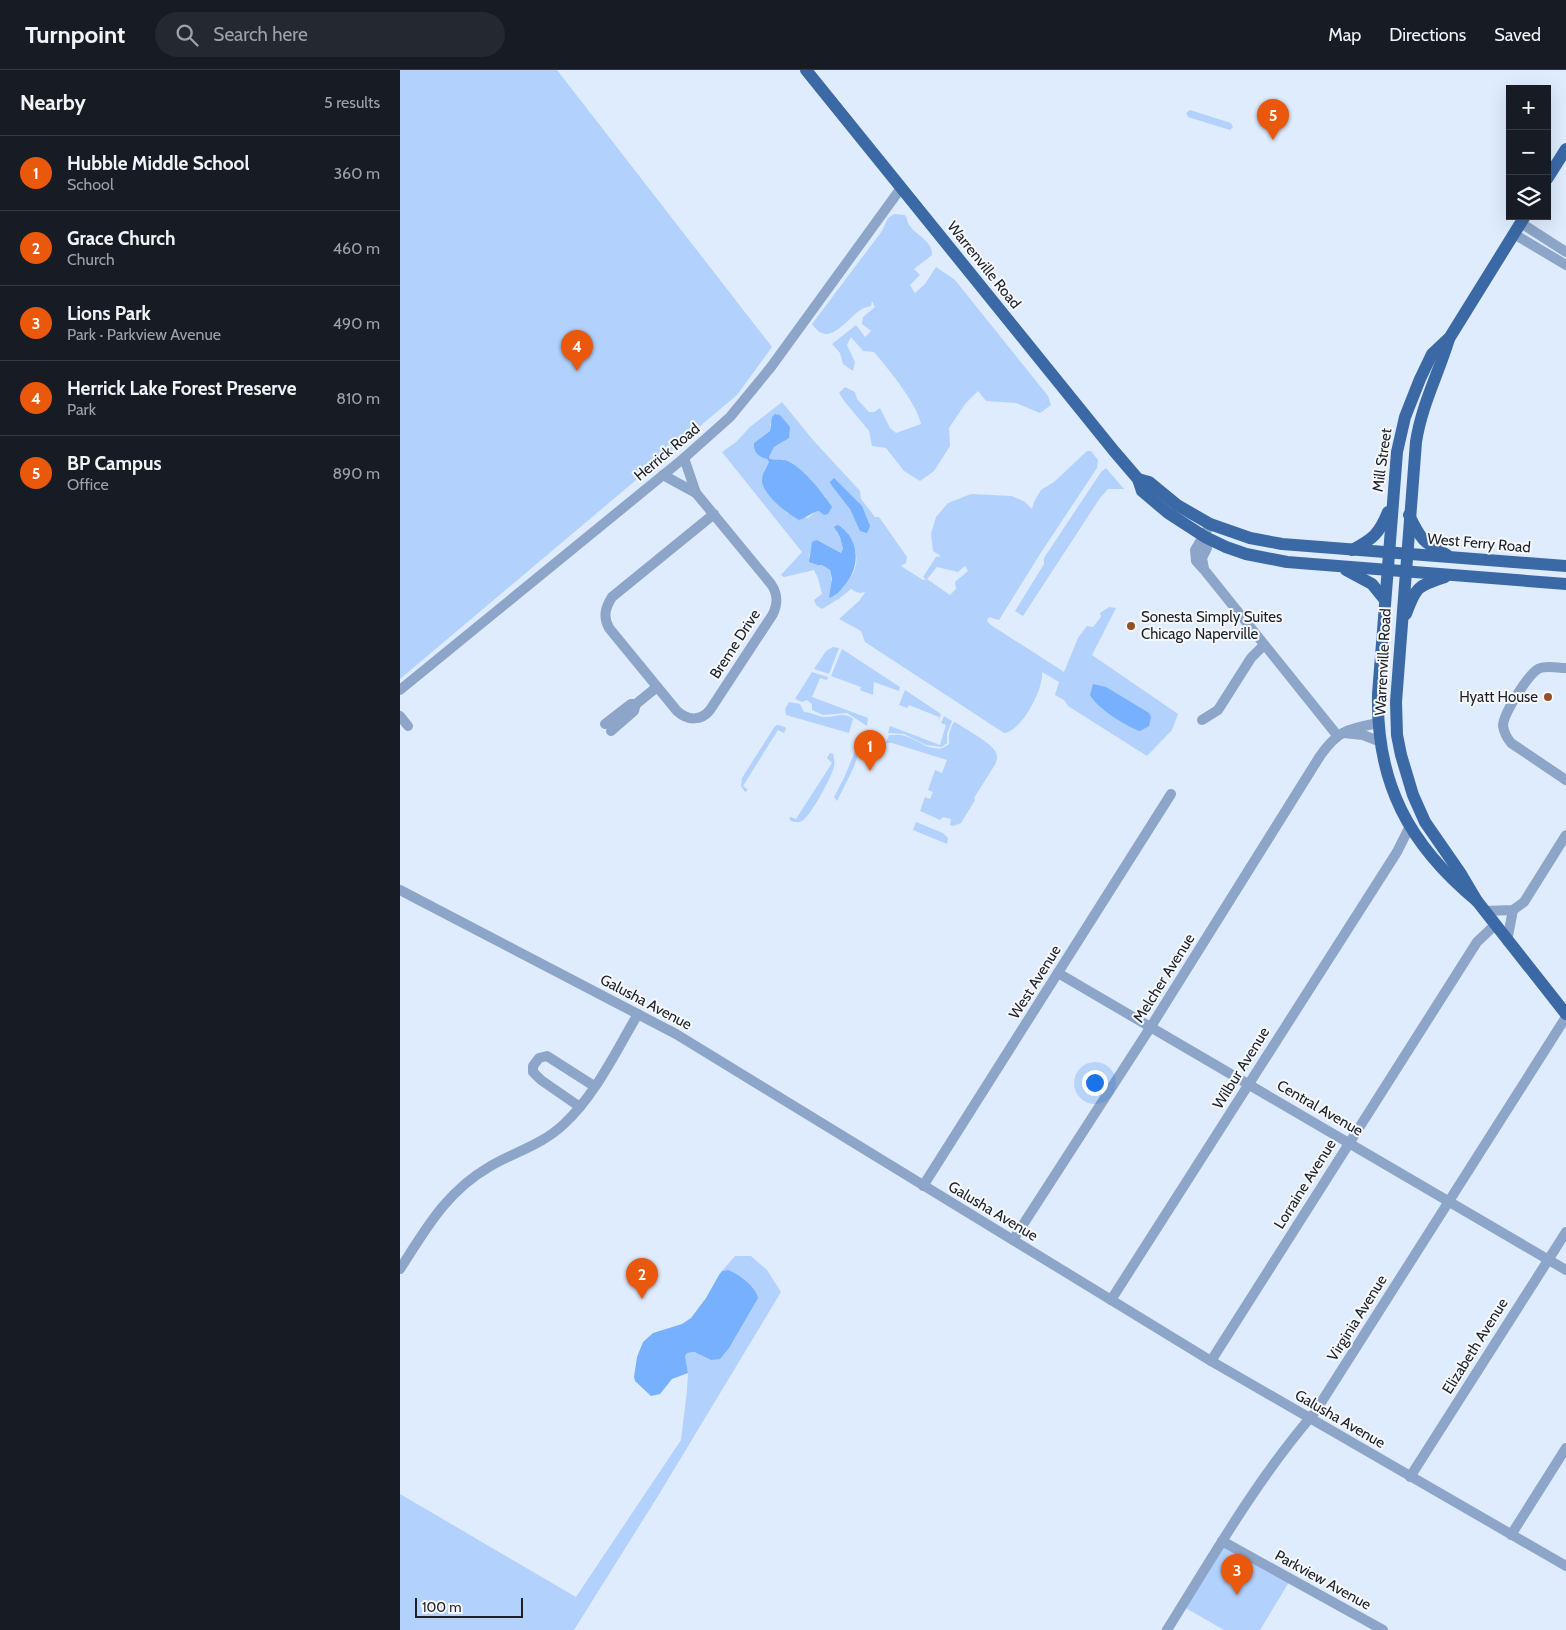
<!DOCTYPE html>
<html lang="en">
<head>
<meta charset="utf-8">
<style>
	:root { --surface:#171b24; --page:#242831; --text:#f1f3f6; --muted:#9ea1a6; --line:#363941; --accent:#ea580c }
	body { margin:0; font-family:Cabin,sans-serif; background:var(--page); color:var(--text) }
	.controls { position:absolute; right:15px; top:15px; display:grid; overflow:hidden; border-radius:0px; box-shadow:0 5px 20px #0002 }
	.controls button { width:45px; height:45px; display:grid; place-items:center; padding:0; border:0; border-bottom:1px solid var(--line); background:var(--surface); color:var(--text); font:25px sans-serif }
	.scale { position:absolute; left:15px; bottom:12px; width:108px; box-sizing:border-box; padding-left:5px; border:2px solid #1c2127; border-top:0; font-size:14px; line-height:18px; white-space:nowrap; color:#1c2127; -webkit-text-stroke:4px #f6f8fc; paint-order:stroke }
	.you { position:absolute; left:694px; top:1012px; width:18px; height:18px; margin:-12px; border:4px solid #fff; border-radius:50%; background:#1a73e8; box-shadow:0 0 0 8px #1a73e833 }
	.badge { display:grid; place-items:center; width:32px; height:32px; border-radius:50%; background:var(--accent); color:#fff; font-size:16px; font-weight:700 }
	.pin { position:absolute; translate:-50% -41px; filter:drop-shadow(0 1px 2px #0008) }
	.pin::after { content:''; position:absolute; top:26px; width:18px; height:15px; background:inherit; clip-path:polygon(0 0,100% 0,50% 100%) }
	.list { margin:0; padding:0; list-style:none }
	h2 { display:flex; justify-content:space-between; align-items:center; height:65px; margin:0; padding:0 20px; font-size:21px }
	h2 small { font-size:16px; font-weight:400; color:var(--muted) }
	.list li { display:grid; grid-template-columns:32px 1fr auto; gap:15px; align-items:center; box-sizing:border-box; height:75px; padding:0 20px; border-top:1px solid var(--line) }
	.list b { display:block; font-size:19px; white-space:nowrap }
	.list p { margin:0; font-size:16px; white-space:nowrap; color:var(--muted) }
	.list em { font-size:16px; font-style:normal; color:var(--muted) }
	.icon { flex:none; width:28px; height:28px; fill:none; stroke:currentColor; stroke-width:2; stroke-linecap:round; stroke-linejoin:round }
	.map { position:relative; flex:none; width:1166px; height:1560px; overflow:hidden }
	header { display:flex; align-items:center; gap:30px; box-sizing:border-box; height:70px; padding:0 25px; background:var(--surface); border-bottom:1px solid var(--line) }
	header strong { font-size:24px }
	nav { display:flex; gap:28px; margin-inline-start:auto; font-size:18px }
	.search { width:350px; height:45px; background:var(--page); display:flex; align-items:center; gap:12px; box-sizing:border-box; padding:0 18px; border-radius:28px; color:var(--muted); font-size:19px }
	main { display:flex }
	aside { flex:1; background:var(--surface) }
	.map>svg:first-child { display:block }
	.green { fill:#b2d1fc; fill-rule:evenodd }
	.water { fill:#77b0fe }
	.lines { fill:none; stroke-linecap:round; stroke-linejoin:round }
	.minor { stroke:#8ca5c8; stroke-width:10 }
	.major { stroke:#3b69a6; stroke-width:12 }
	.poi-dot { fill:#974f2a; stroke:#f6f8fc; stroke-width:2 }
	.labels { text-anchor:middle; stroke-width:4; stroke-linejoin:round; paint-order:stroke }
	.street-label { font-size:15px; fill:#1c2127; stroke:#f6f8fc }
	.poi-label { font-size:15px; fill:#1c2127; stroke:#f6f8fc; text-anchor:start }
</style>
</head>
<body>
<header>
<strong>Turnpoint</strong>
<div class="search"><svg class="icon" aria-label="search" viewBox="0 0 24 24"><circle cx="10" cy="10" r="6"/><path d="M15 15l6 6"/></svg>Search here</div>
<nav><a>Map</a><a>Directions</a><a>Saved</a></nav>
</header>
<main>
<aside>
<h2>Nearby<small>5 results</small></h2>
<ul class="list">
<li><span class="badge">1</span><div><b>Hubble Middle School</b><p>School</p></div><em>360 m</em></li>
<li><span class="badge">2</span><div><b>Grace Church</b><p>Church</p></div><em>460 m</em></li>
<li><span class="badge">3</span><div><b>Lions Park</b><p>Park · Parkview Avenue</p></div><em>490 m</em></li>
<li><span class="badge">4</span><div><b>Herrick Lake Forest Preserve</b><p>Park</p></div><em>810 m</em></li>
<li><span class="badge">5</span><div><b>BP Campus</b><p>Office</p></div><em>890 m</em></li>
</ul>
</aside>
<div class="map">
<svg width="1166" height="1560" viewBox="0 0 1166 1560">
	<rect width="100%" height="100%" fill="#dfecfe"/>
	<g class="green">
		<path d="M 0,0 L 157,0 L 372,277 L 337,325 L 0,609 Z"/>
		<path d="M 790,40 L 831,53 L 833,57 L 830,60 L 788,47 L 786,43 Z"/>
		<path d="M 494,144 L 505,145 C 507,148 507,150 508,153 C 514,165 533,170 532,185 L 514,199 L 520,205 L 510,215 L 515,223 L 525,214 L 536,197 L 555,210 L 648,326 L 651,335 L 640,343 L 616,333 L 586,331 L 578,321 L 565,334 L 549,358 L 550,376 L 534,401 L 520,411 L 504,401 L 486,378 L 472,376 L 469,361 L 445,332 L 439,323 L 445,317 L 455,322 L 457,329 L 469,342 L 474,342 L 480,338 L 490,358 L 496,363 L 521,354 C 516,332 489,300 474,282 L 463,281 L 451,267 L 447,275 L 455,292 L 453,301 L 443,294 L 440,283 L 432,274 L 456,255 L 465,267 L 471,261 L 462,254 L 463,247 L 475,237 L 472,231 L 471,236 C 469,237 466,237 464,238 C 448,245 430,281 412,254 L 482,161 L 488,148 Z"/>
		<path d="M 382,332 L 413,370 L 460,421 L 461,429 L 475,447 L 479,447 L 507,487 L 506,493 L 501,496 L 523,510 L 526,509 L 523,507 L 536,487 L 541,486 L 533,481 L 531,464 L 536,447 L 548,433 L 571,424 L 612,426 L 625,432 L 632,439 L 634,432 L 641,420 L 654,412 L 687,381 L 691,381 L 698,390 L 697,398 L 640,484 L 599,550 L 589,547 L 587,551 L 591,555 L 664,602 L 678,568 L 687,556 L 693,557 L 701,547 L 700,543 L 709,537 L 716,538 L 692,585 L 778,644 L 772,660 L 747,686 L 668,636 L 664,630 L 655,625 L 659,612 L 642,602 C 644,618 622,661 604,663 L 465,572 L 461,561 L 439,549 L 459,531 L 466,521 C 460,525 456,522 451,519 L 440,528 L 422,539 L 416,535 L 414,530 L 422,524 L 418,508 L 414,500 L 384,507 L 381,505 L 402,482 L 322,382 L 336,372 L 350,357 ZM 370,353 L 384,371 L 374,377 L 369,387 L 370,390 L 383,389 L 390,392 L 426,427 L 419,440 L 416,441 L 408,448 L 387,443 L 364,417 L 364,401 L 369,392 L 354,373 L 370,361 ZM 442,457 C 466,487 458,502 434,527 L 430,500 L 409,487 L 411,480 L 417,470 L 441,483 L 443,479 L 440,467 L 436,462 ZM 565,496 L 568,501 L 555,512 L 556,519 L 550,525 L 527,509 L 537,497 L 558,502 Z"/>
		<path d="M 706,398 L 724,419 L 708,419 L 700,428 L 623,546 L 615,541 L 644,494 L 644,488 L 701,402 Z"/>
		<path d="M 433,577 L 439,578 L 429,604 L 414,599 L 426,581 Z"/>
		<path d="M 442,579 L 500,617 L 499,621 L 474,612 L 473,625 L 460,620 L 461,617 L 431,606 Z"/>
		<path d="M 412,602 L 428,607 L 427,610 L 420,608 L 412,627 L 468,648 L 467,656 L 447,643 L 423,645 L 412,640 L 412,634 L 407,630 L 402,632 L 395,629 Z"/>
		<path d="M 505,620 L 541,644 L 538,652 L 539,647 L 509,635 L 507,638 L 499,635 Z"/>
		<path d="M 389,632 L 400,634 L 404,642 C 411,642 416,646 424,647 C 435,648 443,641 453,649 L 449,663 L 386,645 L 385,639 Z"/>
		<path d="M 544,646 L 552,651 L 547,664 L 547,673 L 542,677 L 526,675 L 504,664 L 488,663 L 490,656 L 540,675 L 546,655 L 541,653 Z"/>
		<path d="M 555,652 C 564,658 591,673 595,681 C 598,685 597,688 596,693 L 574,728 L 575,730 L 561,753 L 553,756 L 550,755 L 551,749 L 543,747 L 540,750 L 520,741 L 525,727 L 530,729 L 533,722 L 528,720 L 535,700 L 542,703 L 547,690 L 492,673 L 486,673 L 489,665 C 494,665 500,664 505,666 C 519,670 527,681 543,678 L 549,674 L 549,664 L 553,653 Z"/>
		<path d="M 378,655 L 385,657 L 386,659 L 384,663 L 378,660 L 343,716 L 348,720 L 345,722 L 341,716 L 342,708 L 375,656 Z"/>
		<path d="M 458,674 L 462,674 L 461,677 L 453,699 L 437,731 L 434,727 L 444,708 Z"/>
		<path d="M 430,683 L 433,684 C 434,688 435,692 434,696 C 433,705 410,747 402,751 C 398,753 395,752 391,751 L 389,748 L 391,747 L 396,749 L 432,693 L 427,688 Z"/>
		<path d="M 516,752 L 543,763 L 548,768 L 547,774 L 513,760 Z"/>
		<path d="M 335,1186 L 351,1186 L 367,1200 L 381,1222 L 258,1426 L 174,1560 L 0,1560 L 0,1424 L 176,1527 L 281,1370 L 287,1320 L 288,1303 L 285,1286 L 287,1283 L 293,1282 L 311,1290 L 328,1200 L 322,1201 Z"/>
		<path d="M 823,1476 L 889,1512 L 860,1560 L 824,1560 L 784,1537 Z"/>
	</g>
	<g class="water">
		<path d="M 375,344 L 380,345 L 390,357 L 389,368 L 374,377 L 369,387 L 370,389 C 375,390 381,389 385,390 C 400,394 424,424 432,437 L 428,444 L 424,445 L 419,441 C 414,441 406,448 399,450 C 388,444 363,425 362,411 C 362,404 366,398 369,392 L 367,389 C 359,387 353,382 354,373 L 370,361 L 372,347 Z"/>
		<path d="M 434,408 L 462,436 L 470,456 L 467,463 L 460,461 L 450,439 L 432,416 L 430,412 Z"/>
		<path d="M 437,455 C 443,457 445,461 449,465 C 460,482 457,501 444,516 C 440,521 436,526 429,528 L 432,509 L 430,500 L 422,495 L 418,495 L 409,492 L 412,472 L 417,470 L 441,483 L 443,479 L 440,467 L 434,457 Z"/>
		<path d="M 693,614 L 706,617 L 749,643 L 751,647 L 749,656 L 740,661 C 725,656 697,638 690,625 Z"/>
		<path d="M 328,1200 C 339,1204 356,1217 358,1228 L 329,1278 L 320,1289 L 311,1290 L 294,1282 L 287,1283 L 285,1286 L 288,1303 L 272,1309 L 260,1324 L 251,1326 L 235,1311 L 234,1307 L 237,1287 L 243,1272 L 253,1263 L 282,1254 L 291,1248 L 306,1228 L 319,1205 L 322,1201 Z"/>
	</g>
	<g class="lines">
		<g class="minor">
			<path d="M 1121,153 L 1166,182"/>
			<path d="M 1114,164 L 1166,195"/>
			<path d="M 284,388 L 296,423 L 371,514 C 378,524 378,533 373,544 L 310,640 C 301,651 288,651 277,641 L 209,558 C 203,547 205,538 212,527 L 314,444"/>
			<path d="M 263,405 L 296,423"/>
			<path d="M 807,460 L 795,480 L 796,491 L 806,502 L 937,665"/>
			<path d="M 804,499 L 802,488 L 807,478 L 805,467"/>
			<path d="M 1166,598 C 1157,598 1146,595 1138,599 C 1128,605 1103,644 1103,656 C 1104,662 1107,668 1111,673 L 1166,710"/>
			<path d="M 0,620 L 284,388 L 330,347 L 371,297 L 501,118"/>
			<path d="M 0,646 L 8,656"/>
			<path d="M 802,650 L 818,640 L 851,588 L 864,575"/>
			<path d="M 205,654 L 231,634 L 236,634 L 257,617"/>
			<path d="M 211,661 L 234,641 L 236,634"/>
			<path d="M 943,663 L 963,665 L 981,672"/>
			<path d="M 0,820 L 276,964 L 811,1291 L 1166,1496"/>
			<path d="M 1084,841 L 1113,840 L 1124,832 L 1166,765"/>
			<path d="M 1107,871 L 1113,840"/>
			<path d="M 658,903 L 1166,1200"/>
			<path d="M 180,1037 L 141,1010 L 133,1002 L 133,996 L 139,988 L 147,986 L 194,1016"/>
			<path d="M 523,1116 L 771,724"/>
			<path d="M 613,1170 L 750,958 L 920,686 C 938,660 948,659 978,653"/>
			<path d="M 0,1199 C 26,1159 46,1122 89,1097 C 114,1082 142,1075 164,1054 C 196,1024 216,981 238,944"/>
			<path d="M 711,1230 L 997,782 L 1010,756"/>
			<path d="M 811,1291 L 1077,872 L 1095,855"/>
			<path d="M 1010,1407 L 1166,1162"/>
			<path d="M 1111,1465 L 1166,1378"/>
			<path d="M 822,1471 L 983,1560"/>
			<path d="M 767,1560 C 814,1485 857,1409 915,1342 L 1166,947"/>
		</g>
		<g class="major">
			<path d="M 406,0 L 714,381 L 738,409 L 742,421 L 768,443 L 805,467 L 826,477 L 846,484 L 887,492 L 1166,514"/>
			<path d="M 1147,109 L 1166,79"/>
			<path d="M 1049,269 C 1038,305 1022,334 1016,372 L 996,632 L 997,665 L 1001,685 L 1013,725 L 1025,752 L 1061,804 L 1077,831 L 1166,944"/>
			<path d="M 738,409 L 749,412 L 777,435 L 810,454 L 850,468 L 882,474 L 1166,496"/>
			<path d="M 1009,445 C 1021,470 1023,472 1047,485"/>
			<path d="M 952,480 C 973,469 979,464 988,442"/>
			<path d="M 946,500 L 972,514 L 985,530"/>
			<path d="M 1006,544 C 1016,517 1017,516 1045,507"/>
			<path d="M 1077,831 C 1009,775 976,713 978,624 L 997,382 L 1005,347 L 1020,309 L 1032,284 L 1050,267 L 1125,146"/>
		</g>
	</g>
	<g class="poi-dot">
		<circle cx="731" cy="556" r="5"/>
		<circle cx="1148" cy="627" r="5"/>
	</g>
	<g class="labels">
		<g class="street-label">
			<text transform="translate(584 195) rotate(51)" y="5">Warrenville Road</text>
			<text transform="translate(267 382) rotate(-40)" y="5">Herrick Road</text>
			<text transform="translate(982 390) rotate(-82)" y="5">Mill Street</text>
			<text transform="translate(1079 473) rotate(5)" y="5">West Ferry Road</text>
			<text transform="translate(335 574) rotate(-57)" y="5">Breme Drive</text>
			<text transform="translate(983 592) rotate(-87)" y="5">Warrenville Road</text>
			<text transform="translate(764 908) rotate(-58)" y="5">Melcher Avenue</text>
			<text transform="translate(635 912) rotate(-58)" y="5">West Avenue</text>
			<text transform="translate(246 932) rotate(28)" y="5">Galusha Avenue</text>
			<text transform="translate(841 998) rotate(-58)" y="5">Wilbur Avenue</text>
			<text transform="translate(920 1038) rotate(30)" y="5">Central Avenue</text>
			<text transform="translate(905 1114) rotate(-58)" y="5">Lorraine Avenue</text>
			<text transform="translate(593 1141) rotate(31)" y="5">Galusha Avenue</text>
			<text transform="translate(957 1248) rotate(-58)" y="5">Virginia Avenue</text>
			<text transform="translate(1075 1276) rotate(-58)" y="5">Elizabeth Avenue</text>
			<text transform="translate(940 1349) rotate(30)" y="5">Galusha Avenue</text>
			<text transform="translate(923 1510) rotate(29)" y="5">Parkview Avenue</text>
		</g>
		<g class="poi-label">
			<text x="741" y="552">Sonesta Simply Suites<tspan x="741" dy="17">Chicago Naperville</tspan></text>
			<text x="1138" y="632" text-anchor="end">Hyatt House</text>
		</g>
	</g>
</svg>
<div class="controls">
<button>+</button>
<button>−</button>
<button><svg class="icon" aria-label="layers" viewBox="0 0 24 24"><path d="M12 4l9 5-9 5-9-5zM3 14l9 5 9-5"/></svg></button>
</div>
<div class="scale">100 m</div>
<div class="you"></div>
<div class="pin badge" style="left:470px;top:701px">1</div>
<div class="pin badge" style="left:242px;top:1229px">2</div>
<div class="pin badge" style="left:837px;top:1525px">3</div>
<div class="pin badge" style="left:177px;top:301px">4</div>
<div class="pin badge" style="left:873px;top:70px">5</div>
</div>
</main>
</body>
</html>
